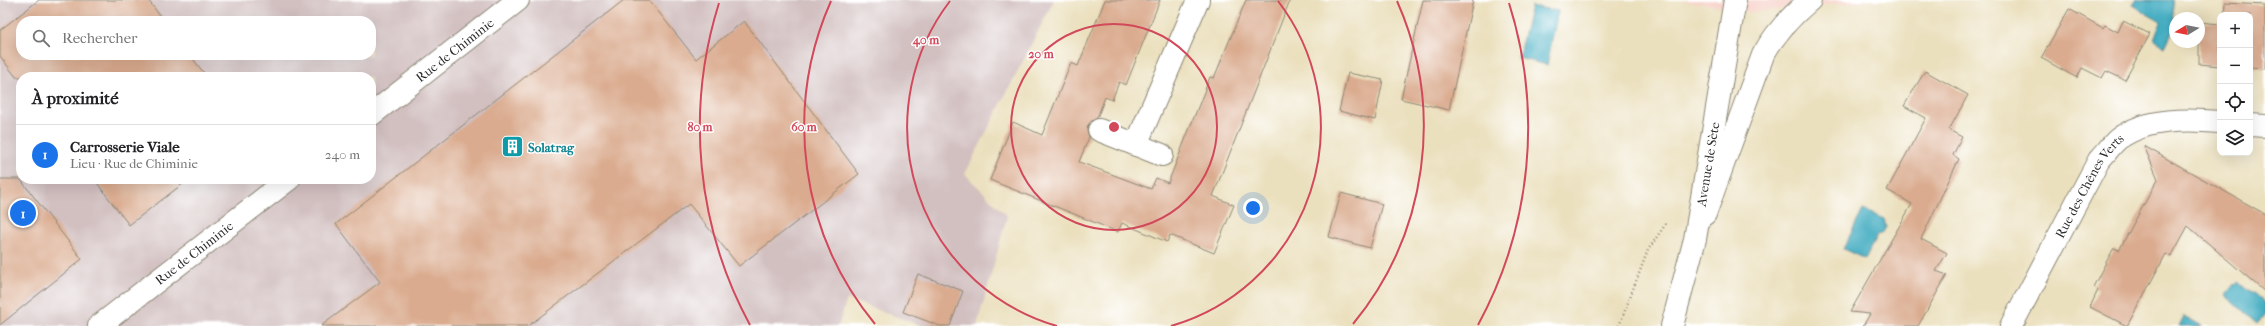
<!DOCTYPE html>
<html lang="fr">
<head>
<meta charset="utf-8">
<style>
	:root { --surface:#fff; --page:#f6f6f6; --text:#202124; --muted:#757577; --line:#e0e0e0; --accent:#1a73e8 }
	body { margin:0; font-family:"IM FELL French Canon",serif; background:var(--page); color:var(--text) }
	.controls { position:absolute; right:12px; top:12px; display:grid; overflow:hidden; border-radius:8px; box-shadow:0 4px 16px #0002 }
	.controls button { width:36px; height:36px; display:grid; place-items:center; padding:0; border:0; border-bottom:1px solid var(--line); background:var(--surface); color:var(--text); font:20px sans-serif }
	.compass { position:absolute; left:2169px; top:12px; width:36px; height:36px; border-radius:50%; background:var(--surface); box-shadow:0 4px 16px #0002; rotate:260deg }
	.you { position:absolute; left:1253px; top:208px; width:14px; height:14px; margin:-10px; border:3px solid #fff; border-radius:50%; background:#1a73e8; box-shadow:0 0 0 6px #1a73e833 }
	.badge { display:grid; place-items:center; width:26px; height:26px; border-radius:50%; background:var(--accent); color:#fff; font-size:13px; font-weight:700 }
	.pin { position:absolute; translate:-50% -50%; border:2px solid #fff; box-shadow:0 1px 4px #0006 }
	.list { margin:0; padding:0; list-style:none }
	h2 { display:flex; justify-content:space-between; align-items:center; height:52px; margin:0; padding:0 16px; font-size:17px }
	h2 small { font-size:13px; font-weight:400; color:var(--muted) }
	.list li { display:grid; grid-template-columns:26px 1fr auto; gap:12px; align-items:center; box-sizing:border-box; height:60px; padding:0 16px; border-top:1px solid var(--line) }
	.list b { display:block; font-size:15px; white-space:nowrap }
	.list p { margin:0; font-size:13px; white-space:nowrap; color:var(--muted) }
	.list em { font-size:13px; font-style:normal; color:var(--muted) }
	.icon { flex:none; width:22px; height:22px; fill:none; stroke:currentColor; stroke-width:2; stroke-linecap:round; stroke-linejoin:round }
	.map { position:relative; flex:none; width:2265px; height:326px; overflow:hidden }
	.search { position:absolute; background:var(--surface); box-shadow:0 4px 16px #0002; left:16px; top:16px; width:360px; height:44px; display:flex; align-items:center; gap:10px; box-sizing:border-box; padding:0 14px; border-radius:16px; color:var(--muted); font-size:15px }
	.panel { position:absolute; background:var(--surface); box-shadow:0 4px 16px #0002; left:16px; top:72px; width:360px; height:112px; border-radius:16px }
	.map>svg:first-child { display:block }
	.built { fill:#f7d1c8 }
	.industrial { fill:#d2bfc0; fill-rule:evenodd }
	.water { fill:#41abc0; stroke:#366b76 }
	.building { fill:#daab8e }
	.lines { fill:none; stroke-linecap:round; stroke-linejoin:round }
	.minor-casing { stroke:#8b8674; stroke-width:24 }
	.major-casing { stroke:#8b8674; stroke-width:24 }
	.path { stroke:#8b8674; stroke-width:2.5; stroke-dasharray:1 3; stroke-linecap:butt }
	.minor { stroke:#fff; stroke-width:22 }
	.major { stroke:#fff; stroke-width:22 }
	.ring { fill:none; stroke:#d1495b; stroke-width:2 }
	.labels { text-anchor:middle; stroke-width:3; stroke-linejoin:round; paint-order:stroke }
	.street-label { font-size:13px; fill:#2b2b2b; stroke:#fff }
	.culture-label { font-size:13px; font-weight:bold; fill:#0d838f; stroke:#fff; text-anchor:start }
	.centre { fill:#d1495b; stroke:#fff; stroke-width:2 }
	.ring-label { font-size:12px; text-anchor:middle; font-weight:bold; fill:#d1495b; stroke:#fff; stroke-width:3; stroke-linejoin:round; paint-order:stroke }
</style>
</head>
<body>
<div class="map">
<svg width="2265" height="326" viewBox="0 0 2265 326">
	<rect width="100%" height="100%" fill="#fff"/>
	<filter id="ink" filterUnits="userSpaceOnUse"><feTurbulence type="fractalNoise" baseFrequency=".025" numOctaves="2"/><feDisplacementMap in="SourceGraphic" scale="8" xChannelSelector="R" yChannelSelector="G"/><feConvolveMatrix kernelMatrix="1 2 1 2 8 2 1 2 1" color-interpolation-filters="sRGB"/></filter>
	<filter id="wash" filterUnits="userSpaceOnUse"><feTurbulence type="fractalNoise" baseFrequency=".012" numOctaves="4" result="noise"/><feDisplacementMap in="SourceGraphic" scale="16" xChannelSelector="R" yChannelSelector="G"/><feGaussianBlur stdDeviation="0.9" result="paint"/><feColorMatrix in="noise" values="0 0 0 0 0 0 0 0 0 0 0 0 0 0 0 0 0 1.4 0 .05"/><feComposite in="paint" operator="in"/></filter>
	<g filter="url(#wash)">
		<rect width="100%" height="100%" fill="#ebe0be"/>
		<path class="built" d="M 1680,0 L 1881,0 L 1751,12 Z"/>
		<path class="industrial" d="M 0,0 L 1054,0 L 965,174 L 1007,216 L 977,326 L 923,326 L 847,299 L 838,326 L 0,326 ZM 21,21 L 371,21 L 371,55 L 21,55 ZM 21,77 L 371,77 L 371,179 L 21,179 Z"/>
		<g class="water">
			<path d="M 2136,0 L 2172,0 L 2175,26 L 2165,47 L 2154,40 L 2161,21 L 2133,5 Z"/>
			<path d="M 1531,6 L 1558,11 L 1547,65 L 1518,58 Z"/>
			<path d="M 1863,210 L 1884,219 L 1886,227 L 1882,234 L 1877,235 L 1865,259 L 1843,249 Z"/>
			<path d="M 2238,281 L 2265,304 L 2265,314 L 2257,323 L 2225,295 Z"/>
			<path d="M 2184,316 L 2202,326 L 2179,326 Z"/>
		</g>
		<g id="blocks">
			<g class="building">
				<path d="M 39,0 L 148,0 L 164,21 L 21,21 L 21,55 L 190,55 L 207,77 L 16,77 L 0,56 L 0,30 Z"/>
				<path d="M 624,0 L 649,0 L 696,59 L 744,21 L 859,174 L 739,266 L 689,204 L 528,326 L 321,326 L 380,282 L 336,224 Z"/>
				<path d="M 1105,0 L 1160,0 L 1126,85 L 1119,82 L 1112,100 L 1105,97 L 1097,118 L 1088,125 L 1087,131 L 1089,137 L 1079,162 L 1151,189 L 1156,178 L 1168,183 L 1210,77 L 1214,78 L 1246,0 L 1290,0 L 1213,196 L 1234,205 L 1214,253 L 1170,235 L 1167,242 L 1122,223 L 1118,232 L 990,180 L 1013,122 L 1042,135 L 1071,63 L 1078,66 Z"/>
				<path d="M 1423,0 L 1473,0 L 1449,110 L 1401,99 Z"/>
				<path d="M 2225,3 L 2265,5 L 2265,69 L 2250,68 L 2250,15 L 2224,15 Z"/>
				<path d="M 2069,9 L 2103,28 L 2105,25 L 2118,32 L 2123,21 L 2150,34 L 2125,80 L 2106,71 L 2102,78 L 2082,68 L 2077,78 L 2041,58 Z"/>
				<path d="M 2199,22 L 2220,24 L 2220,66 L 2199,64 Z"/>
				<path d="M 1925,71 L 1968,95 L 1949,130 L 1962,137 L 1953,155 L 1959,159 L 1921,239 L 1947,253 L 1936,271 L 1947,275 L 1918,326 L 1863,326 L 1870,314 L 1850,312 L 1912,204 L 1887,190 L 1926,118 L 1904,106 Z"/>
				<path d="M 1348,73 L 1383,80 L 1375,120 L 1339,111 Z"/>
				<path d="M 2144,146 L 2265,214 L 2265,292 L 2188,226 L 2171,257 L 2166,254 L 2127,326 L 2090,307 L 2098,290 L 2093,287 L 2104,266 L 2114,248 L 2119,250 L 2158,179 Z"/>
				<path d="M 0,179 L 20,179 L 82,259 L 0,325 Z"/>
				<path d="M 94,179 L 189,179 L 129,225 Z"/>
				<path d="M 1341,193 L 1382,204 L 1370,248 L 1329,237 Z"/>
				<path d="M 918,274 L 963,291 L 950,326 L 940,326 L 903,312 Z"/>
			</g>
		</g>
	</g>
	<g filter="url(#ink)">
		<use href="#blocks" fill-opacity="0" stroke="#8b8674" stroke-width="1"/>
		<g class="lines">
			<defs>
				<g id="minor">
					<path id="s1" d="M 371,115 L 518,0"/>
					<path d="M 2250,125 L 2265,126"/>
					<path d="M 1099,130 L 1162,155"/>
					<path d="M 1136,145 L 1198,0"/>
					<path d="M 1705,214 L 1763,55 C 1775,33 1791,16 1810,0"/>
					<path id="s2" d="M 99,326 L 289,179"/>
					<path id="s3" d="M 2011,326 L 2099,160 C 2106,153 2111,145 2118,139 C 2146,118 2188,119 2220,122"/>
				</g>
				<g id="major">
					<path id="s4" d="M 1672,326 L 1695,239 L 1735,0"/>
				</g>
			</defs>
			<use href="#minor" class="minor-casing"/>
			<use href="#major" class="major-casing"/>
			<path class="path" d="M 1619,326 L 1648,250 L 1667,222"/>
			<use href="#minor" class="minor"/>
			<use href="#major" class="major"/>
		</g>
	</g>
	<g class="ring">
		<circle cx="1114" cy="127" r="103"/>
		<path d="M1057 326A207 207 0 0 1 950 1M1278 1A207 207 0 0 1 1171 326"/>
		<path d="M875 324A310 310 0 0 1 831 1M1397 1A310 310 0 0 1 1353 324"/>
		<path d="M750 325A414 414 0 0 1 719 3M1509 3A414 414 0 0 1 1478 325"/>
	</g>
	<defs>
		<symbol id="building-square" viewBox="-11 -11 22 22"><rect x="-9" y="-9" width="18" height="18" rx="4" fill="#0f9aa8" stroke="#fff"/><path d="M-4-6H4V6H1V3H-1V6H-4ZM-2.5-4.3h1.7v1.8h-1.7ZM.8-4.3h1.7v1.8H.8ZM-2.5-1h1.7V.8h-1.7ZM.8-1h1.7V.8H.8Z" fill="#fff"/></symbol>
	</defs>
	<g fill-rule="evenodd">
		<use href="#building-square" x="500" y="134" width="25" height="25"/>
	</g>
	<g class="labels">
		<g class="street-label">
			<text dy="5" stroke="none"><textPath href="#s1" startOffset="106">Rue de Chiminie</textPath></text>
			<text dy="5" stroke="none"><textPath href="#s4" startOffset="166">Avenue de Sète</textPath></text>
			<text dy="5" stroke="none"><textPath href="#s3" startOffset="161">Rue des Chênes Verts</textPath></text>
			<text dy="5" stroke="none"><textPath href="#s2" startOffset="120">Rue de Chiminie</textPath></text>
		</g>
		<g class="culture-label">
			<text x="528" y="152">Solatrag</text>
		</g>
	</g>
	<circle cx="1114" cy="127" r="6" class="centre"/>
	<g class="ring-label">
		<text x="926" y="44">40 m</text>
		<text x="1041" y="58">20 m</text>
		<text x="804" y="131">60 m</text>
		<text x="700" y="131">80 m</text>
	</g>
</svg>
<div class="controls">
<button>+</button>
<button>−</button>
<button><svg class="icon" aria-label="locate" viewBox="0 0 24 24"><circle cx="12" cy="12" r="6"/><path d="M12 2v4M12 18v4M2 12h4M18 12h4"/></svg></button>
<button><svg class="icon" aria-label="layers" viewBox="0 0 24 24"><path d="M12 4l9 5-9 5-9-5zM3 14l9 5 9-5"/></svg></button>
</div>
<svg class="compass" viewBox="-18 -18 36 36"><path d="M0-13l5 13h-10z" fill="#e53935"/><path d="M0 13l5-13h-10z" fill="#757577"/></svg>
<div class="you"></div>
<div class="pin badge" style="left:23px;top:213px">1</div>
<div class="search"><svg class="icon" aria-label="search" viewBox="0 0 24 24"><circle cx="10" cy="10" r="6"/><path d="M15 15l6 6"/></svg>Rechercher</div>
<section class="panel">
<h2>À proximité<small></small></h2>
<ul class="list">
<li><span class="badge">1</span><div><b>Carrosserie Viale</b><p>Lieu · Rue de Chiminie</p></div><em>240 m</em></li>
</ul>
</section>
</div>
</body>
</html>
